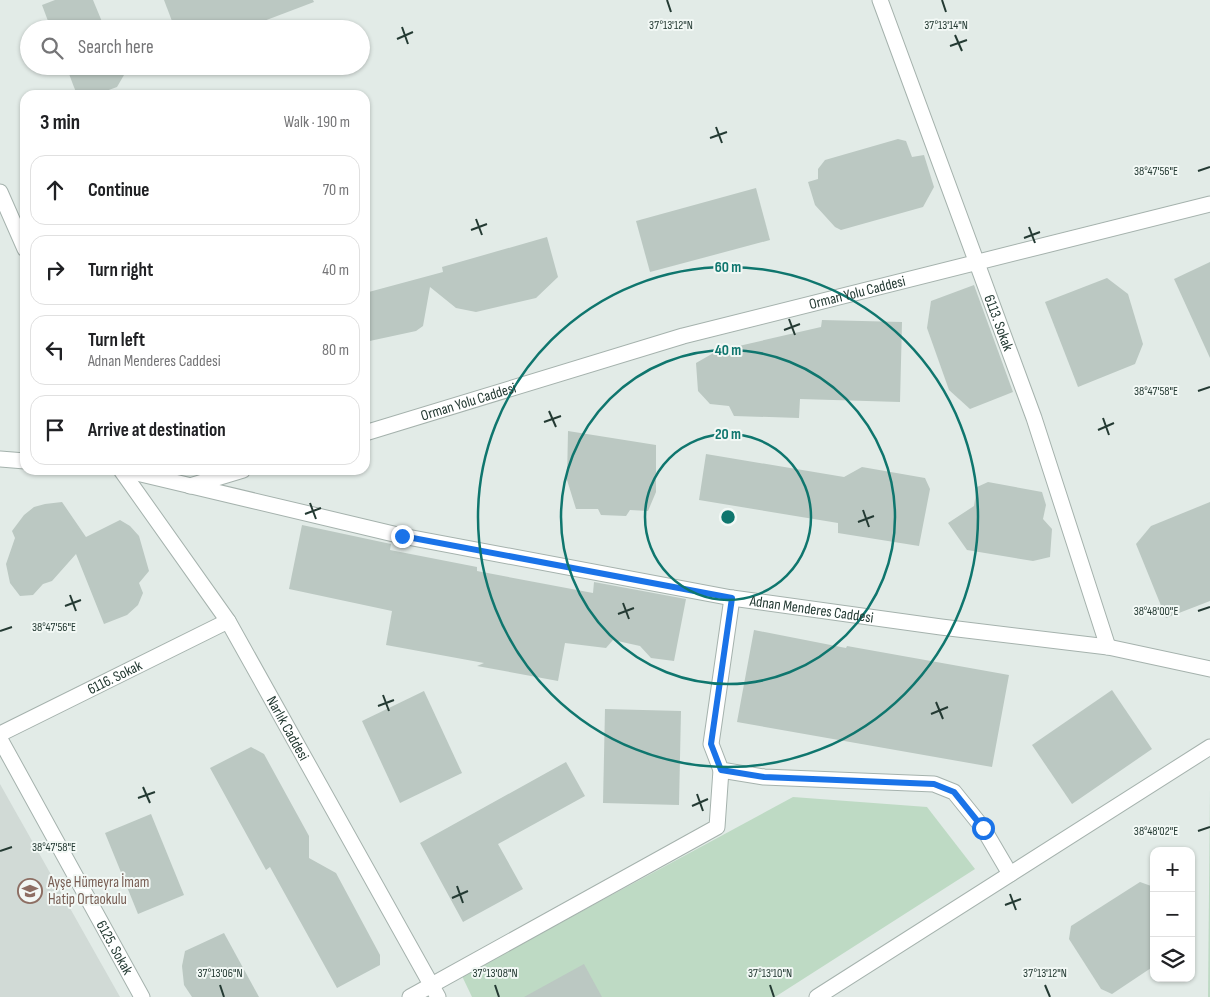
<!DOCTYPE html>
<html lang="en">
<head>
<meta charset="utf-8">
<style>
	:root { --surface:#fff; --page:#f6f6f6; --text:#202124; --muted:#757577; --line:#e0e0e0 }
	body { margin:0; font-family:"Sofia Sans Condensed",sans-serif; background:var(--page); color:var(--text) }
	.controls { position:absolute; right:15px; bottom:15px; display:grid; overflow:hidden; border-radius:10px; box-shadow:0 1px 4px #0004 }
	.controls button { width:45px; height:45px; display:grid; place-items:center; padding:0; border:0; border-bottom:1px solid var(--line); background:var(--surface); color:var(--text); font:25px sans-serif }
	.stop { position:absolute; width:15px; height:15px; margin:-11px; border:4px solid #1a73e8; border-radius:50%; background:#fff }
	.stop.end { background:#1a73e8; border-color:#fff; box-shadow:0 1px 5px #0008 }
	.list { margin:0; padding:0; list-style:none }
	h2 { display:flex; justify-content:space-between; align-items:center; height:65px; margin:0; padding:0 20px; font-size:21px }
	h2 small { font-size:16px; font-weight:400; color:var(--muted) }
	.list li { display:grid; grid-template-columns:32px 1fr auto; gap:15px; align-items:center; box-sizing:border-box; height:70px; margin:0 10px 10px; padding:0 10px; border:1px solid var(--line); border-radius:15px }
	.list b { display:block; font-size:19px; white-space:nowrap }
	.list p { margin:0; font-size:16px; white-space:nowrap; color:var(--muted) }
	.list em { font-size:16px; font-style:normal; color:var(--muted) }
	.icon { flex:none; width:28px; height:28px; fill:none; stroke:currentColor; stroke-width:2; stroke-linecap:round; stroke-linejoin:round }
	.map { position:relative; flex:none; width:1210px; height:997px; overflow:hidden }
	.search { position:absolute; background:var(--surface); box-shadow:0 1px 4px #0004; left:20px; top:20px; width:350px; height:55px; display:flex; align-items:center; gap:12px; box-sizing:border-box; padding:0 18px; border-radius:28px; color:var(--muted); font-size:19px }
	.panel { position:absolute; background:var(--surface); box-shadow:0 1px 4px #0004; left:20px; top:90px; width:350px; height:385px; border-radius:15px }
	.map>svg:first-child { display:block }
	.built { fill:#d1dad6 }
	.green { fill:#bedac4 }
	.building { fill:#bbc8c2 }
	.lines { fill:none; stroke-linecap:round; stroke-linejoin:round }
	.minor-casing { stroke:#a5b2ad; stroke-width:17 }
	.tertiary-casing { stroke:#a5b2ad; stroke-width:17 }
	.minor { stroke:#fff; stroke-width:15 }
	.tertiary { stroke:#fff; stroke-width:15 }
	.route { stroke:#1a73e8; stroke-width:6 }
	.ticks { fill:none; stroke:#243a33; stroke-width:2 }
	.ring { fill:none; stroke:#0f766e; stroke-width:2.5 }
	.labels { text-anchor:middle; stroke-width:4; stroke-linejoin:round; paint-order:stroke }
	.street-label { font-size:15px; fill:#243a33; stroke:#f2f8f5 }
	.education-label { font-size:15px; fill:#785e54; stroke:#f2f8f5; text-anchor:start }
	.ticks-label { font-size:12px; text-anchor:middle; fill:#243a33; stroke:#f2f8f5; stroke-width:4; stroke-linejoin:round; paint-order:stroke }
	.centre { fill:#0f766e; stroke:#f2f8f5; stroke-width:2.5 }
	.ring-label { font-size:15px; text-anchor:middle; font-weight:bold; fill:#0f766e; stroke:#f2f8f5; stroke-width:4; stroke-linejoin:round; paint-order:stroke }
</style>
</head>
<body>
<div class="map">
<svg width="1210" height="997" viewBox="0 0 1210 997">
	<rect width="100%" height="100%" fill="#e2ebe7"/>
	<path class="built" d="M 0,784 L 120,997 L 0,997 Z"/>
	<g class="green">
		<path d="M 1210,788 L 1210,997 L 1208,997 Z"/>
		<path d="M 793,797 L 927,807 L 975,869 L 775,997 L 472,997 L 462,976 Z"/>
	</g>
	<g class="building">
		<path d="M 55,0 L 93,0 L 105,29 L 51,29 L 42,5 Z"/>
		<path d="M 164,0 L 313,0 L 314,2 L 243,29 L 175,29 Z"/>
		<path d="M 66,66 L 120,66 L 124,75 L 117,87 L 95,95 L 77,95 Z"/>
		<path d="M 898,139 L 906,141 L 912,157 L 924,155 L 934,187 L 923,207 L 841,230 L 835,227 L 815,205 L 808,182 L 818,179 L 818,169 L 825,160 Z"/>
		<path d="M 756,188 L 770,240 L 650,272 L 636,221 Z"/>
		<path d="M 547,237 L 558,277 L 536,298 L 476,312 L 456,308 L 430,287 L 423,326 L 416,331 L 365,342 L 365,293 L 443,272 L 442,267 Z"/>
		<path d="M 1210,262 L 1210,358 L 1174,279 Z"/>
		<path d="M 1107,278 L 1128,294 L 1143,344 L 1135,364 L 1078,387 L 1045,302 Z"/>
		<path d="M 974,285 L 1013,392 L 970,409 L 949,390 L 927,328 L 931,301 Z"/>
		<path d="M 822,320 L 902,322 L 900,402 L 800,399 L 799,418 L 734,416 L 729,406 L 710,404 L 698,391 L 696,363 L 717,351 L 821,327 Z"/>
		<path d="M 568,431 L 656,445 L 656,492 L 648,511 L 630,510 L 626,516 L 601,515 L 598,509 L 576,509 L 567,480 Z"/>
		<path d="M 706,454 L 844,477 L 862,467 L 925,478 L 930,489 L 919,546 L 838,533 L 838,523 L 699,500 Z"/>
		<path d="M 988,482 L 1042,492 L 1046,505 L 1043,519 L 1052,529 L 1050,557 L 1033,561 L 967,550 L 948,523 L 974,506 L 977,487 Z"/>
		<path d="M 62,502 L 86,537 L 120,520 L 130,526 L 139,536 L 149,571 L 139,583 L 143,593 L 138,605 L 127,615 L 104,624 L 76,554 L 52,581 L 43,584 L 33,595 L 20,596 L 10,583 L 6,564 L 15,538 L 12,531 L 24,515 L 34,507 L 45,504 Z"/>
		<path d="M 1210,502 L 1210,601 L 1166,618 L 1136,544 L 1151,526 Z"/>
		<path d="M 302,525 L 391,544 L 390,550 L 477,567 L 477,571 L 593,593 L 594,582 L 686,599 L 674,661 L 651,658 L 640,646 L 613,640 L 606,648 L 565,643 L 558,681 L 477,666 L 484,663 L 386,645 L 392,611 L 289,589 Z"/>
		<path d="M 754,630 L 846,648 L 847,646 L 1009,675 L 992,767 L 737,722 Z"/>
		<path d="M 1112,690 L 1152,749 L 1072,804 L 1032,745 Z"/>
		<path d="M 424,691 L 462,773 L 400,803 L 362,721 Z"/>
		<path d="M 605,709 L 681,711 L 679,805 L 603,803 Z"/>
		<path d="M 251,747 L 264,754 L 309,836 L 309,858 L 336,873 L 380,955 L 380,965 L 337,988 L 270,867 L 266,870 L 210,768 Z"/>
		<path d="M 566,762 L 585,796 L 498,844 L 523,889 L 463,922 L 420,843 Z"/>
		<path d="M 151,814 L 184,895 L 138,914 L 105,833 Z"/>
		<path d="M 1140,882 L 1154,887 L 1154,966 L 1112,994 L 1101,989 L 1069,939 L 1071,926 Z"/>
		<path d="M 224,933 L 259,997 L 192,997 L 184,985 L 182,966 L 185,951 Z"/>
		<path d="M 584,964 L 602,997 L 524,997 Z"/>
	</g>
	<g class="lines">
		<defs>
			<g id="minor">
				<path id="s1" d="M 880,0 L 1034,418 L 1108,647"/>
				<path d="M 0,192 L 25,249"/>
				<path id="s2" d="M 365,433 L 683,336 L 1210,204"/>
				<path id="s3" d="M 121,470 L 228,621 L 438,997"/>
				<path d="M 190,486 L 243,470"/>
				<path d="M 732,598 L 711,744 L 721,770 L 764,777 L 934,784 L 954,792 L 983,828 L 1010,874"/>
				<path id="s4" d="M 0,734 L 228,621"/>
				<path id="s5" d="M 0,739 L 142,997"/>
				<path d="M 410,997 L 717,827 L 721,770"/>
				<path d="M 817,997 L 1210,747"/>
			</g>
			<g id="tertiary">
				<path d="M 0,459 L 25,461"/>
				<path id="s6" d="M 124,470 L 402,536 L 732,598 L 941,627 L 1108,647 L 1210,669"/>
			</g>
		</defs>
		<use href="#minor" class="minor-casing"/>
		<use href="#tertiary" class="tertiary-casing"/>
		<use href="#minor" class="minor"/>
		<use href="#tertiary" class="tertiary"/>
	</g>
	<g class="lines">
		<path class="route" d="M 402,536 L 732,598 L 711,744 L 721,770 L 764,777 L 934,784 L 954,792 L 983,828"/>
	</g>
	<path class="ticks" d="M 667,0 L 671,12M 942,0 L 946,12M 402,27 L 408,44M 955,35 L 962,51M 397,39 L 413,32M 950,46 L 967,40M 716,127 L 722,143M 710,138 L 727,132M 1198,171 L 1210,167M 476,219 L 482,235M 1029,227 L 1035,243M 471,230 L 487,224M 1024,238 L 1040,232M 789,319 L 795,335M 784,330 L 800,324M 1198,391 L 1210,387M 549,411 L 556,427M 1103,418 L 1109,435M 544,422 L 561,416M 1098,430 L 1114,423M 310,503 L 316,519M 863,510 L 869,527M 305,514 L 321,508M 858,522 L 874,516M 70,595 L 76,611M 623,603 L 629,619M 65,606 L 81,600M 1198,611 L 1210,607M 618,614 L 634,608M 0,631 L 12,627M 383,695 L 389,711M 936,702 L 943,719M 378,706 L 394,700M 931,714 L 948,707M 143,787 L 150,803M 697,794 L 703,811M 138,798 L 155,792M 692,806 L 708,799M 1198,831 L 1210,827M 0,851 L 12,847M 457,886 L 463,903M 1010,894 L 1016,910M 452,898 L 468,891M 1005,905 L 1021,899M 220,985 L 224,997M 495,985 L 499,997M 770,985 L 774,997M 1045,985 L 1050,997"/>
	<g class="ring">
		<circle cx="728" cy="517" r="83"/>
		<circle cx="728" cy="517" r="167"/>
		<circle cx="728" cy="517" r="250"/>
	</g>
	<defs>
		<symbol id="school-ring" viewBox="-11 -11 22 22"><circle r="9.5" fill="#f2f8f5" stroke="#8d6e63" stroke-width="1.5"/><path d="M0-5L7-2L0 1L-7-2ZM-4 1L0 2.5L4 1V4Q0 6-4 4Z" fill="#8d6e63"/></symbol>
	</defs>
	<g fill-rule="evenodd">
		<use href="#school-ring" x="16" y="877" width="28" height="28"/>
	</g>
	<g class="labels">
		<g class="street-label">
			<text dy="5" stroke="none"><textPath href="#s2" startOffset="512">Orman Yolu Caddesi</textPath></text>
			<text dy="5" stroke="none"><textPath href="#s1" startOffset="344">6113. Sokak</textPath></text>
			<text dy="5" stroke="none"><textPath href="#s2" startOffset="108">Orman Yolu Caddesi</textPath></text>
			<text dy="5" stroke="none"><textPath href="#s6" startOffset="702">Adnan Menderes Caddesi</textPath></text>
			<text dy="5" stroke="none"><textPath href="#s4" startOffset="128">6116. Sokak</textPath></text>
			<text dy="5" stroke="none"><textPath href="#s3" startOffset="308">Narlık Caddesi</textPath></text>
			<text dy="5" stroke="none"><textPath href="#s5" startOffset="238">6125. Sokak</textPath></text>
		</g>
		<g class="education-label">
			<text x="48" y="887">Ayşe Hümeyra İmam<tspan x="48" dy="17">Hatip Ortaokulu</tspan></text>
		</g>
	</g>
	<g class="ticks-label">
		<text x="671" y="29">37°13'12"N</text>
		<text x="946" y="29">37°13'14"N</text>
		<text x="1156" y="175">38°47'56"E</text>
		<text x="1156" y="395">38°47'58"E</text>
		<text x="1156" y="615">38°48'00"E</text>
		<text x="54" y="631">38°47'56"E</text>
		<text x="1156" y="835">38°48'02"E</text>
		<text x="54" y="851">38°47'58"E</text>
		<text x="220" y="977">37°13'06"N</text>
		<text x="495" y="977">37°13'08"N</text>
		<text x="770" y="977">37°13'10"N</text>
		<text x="1045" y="977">37°13'12"N</text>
	</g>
	<circle cx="728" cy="517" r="8" class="centre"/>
	<g class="ring-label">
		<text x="728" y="272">60 m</text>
		<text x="728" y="355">40 m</text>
		<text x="728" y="439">20 m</text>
	</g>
</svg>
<div class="controls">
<button>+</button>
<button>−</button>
<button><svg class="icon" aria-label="layers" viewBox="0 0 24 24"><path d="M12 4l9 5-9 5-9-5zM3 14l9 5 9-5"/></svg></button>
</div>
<div class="stop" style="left:983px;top:828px"></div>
<div class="stop end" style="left:402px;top:536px"></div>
<div class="search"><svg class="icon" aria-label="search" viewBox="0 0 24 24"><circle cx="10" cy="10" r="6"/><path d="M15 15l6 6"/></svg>Search here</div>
<section class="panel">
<h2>3 min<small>Walk · 190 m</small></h2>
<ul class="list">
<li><svg class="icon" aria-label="ahead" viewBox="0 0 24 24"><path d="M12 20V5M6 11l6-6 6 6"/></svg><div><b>Continue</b></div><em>70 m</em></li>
<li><svg class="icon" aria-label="right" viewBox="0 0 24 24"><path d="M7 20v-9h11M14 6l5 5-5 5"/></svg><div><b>Turn right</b></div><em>40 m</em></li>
<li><svg class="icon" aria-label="left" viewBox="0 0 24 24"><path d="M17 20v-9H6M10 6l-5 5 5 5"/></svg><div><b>Turn left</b><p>Adnan Menderes Caddesi</p></div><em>80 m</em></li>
<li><svg class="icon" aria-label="arrive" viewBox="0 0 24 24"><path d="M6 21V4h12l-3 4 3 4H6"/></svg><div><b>Arrive at destination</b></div></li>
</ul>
</section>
</div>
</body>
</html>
